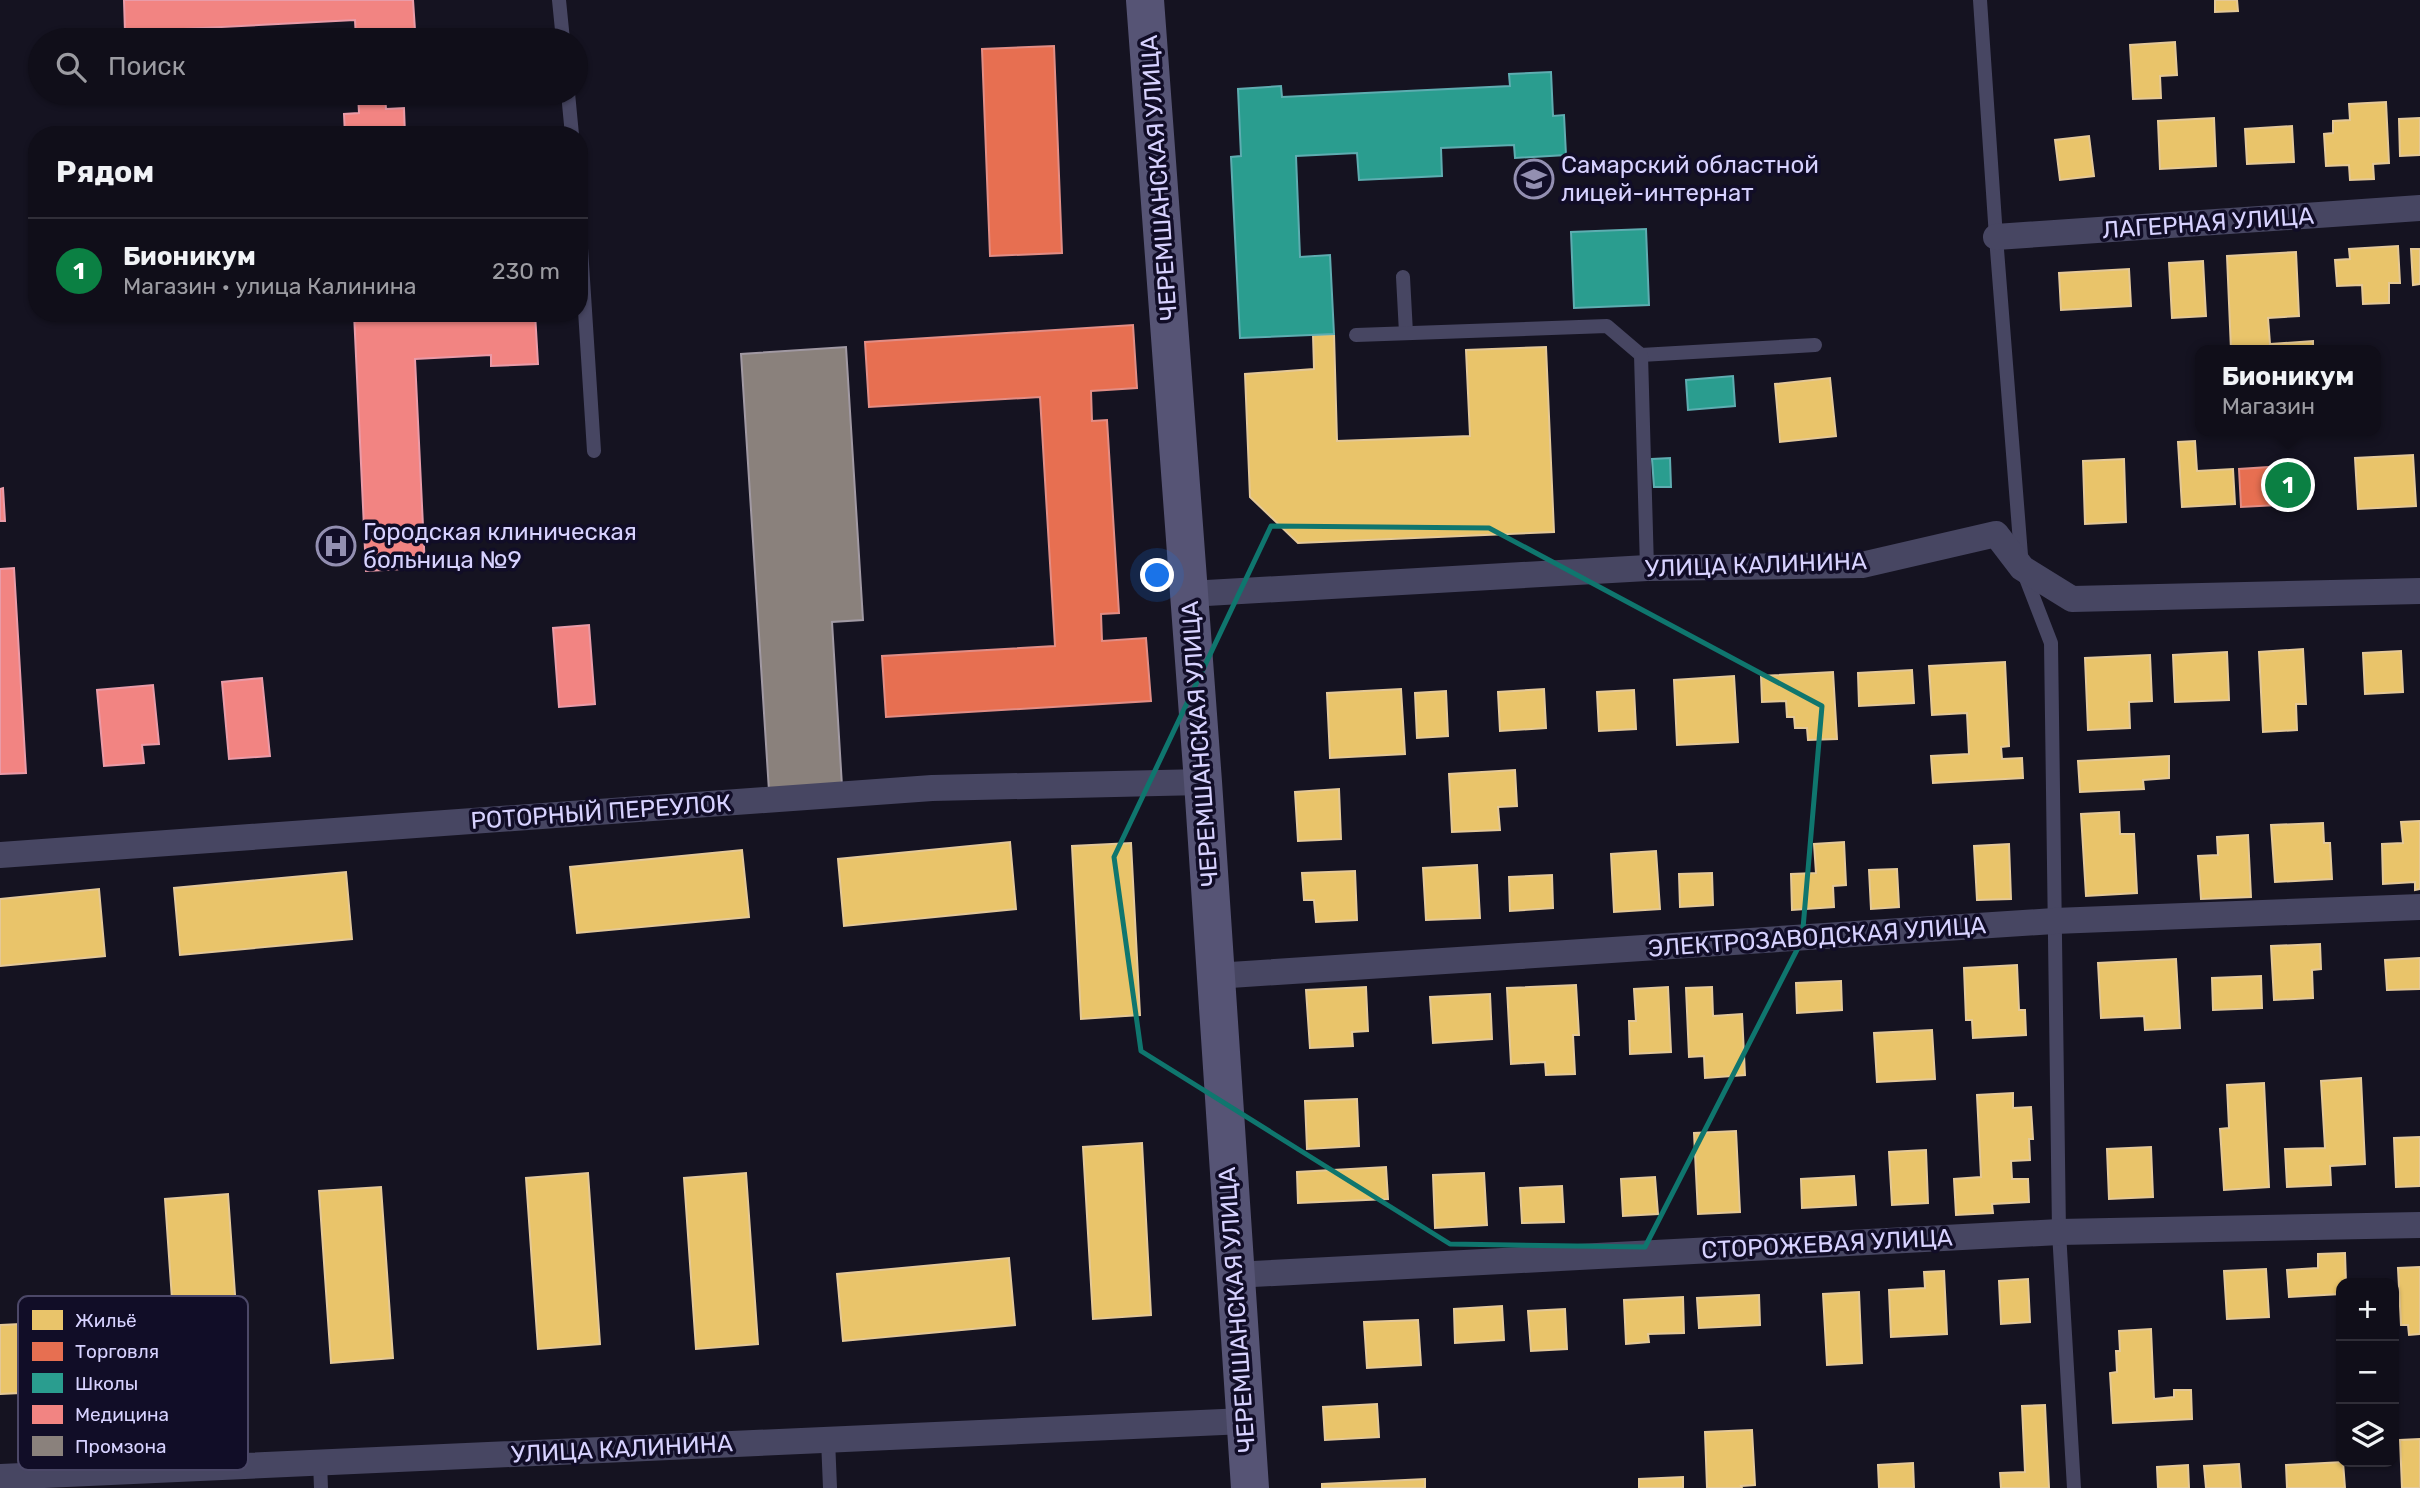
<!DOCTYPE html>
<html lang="ru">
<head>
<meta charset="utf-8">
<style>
	:root { --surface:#100e19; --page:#1e1c26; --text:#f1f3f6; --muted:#9c9ca2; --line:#302e38; --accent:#0b8043 }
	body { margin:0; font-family:Rubik,sans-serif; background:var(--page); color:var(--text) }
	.controls { position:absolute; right:21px; bottom:21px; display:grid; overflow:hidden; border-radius:14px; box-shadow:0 2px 5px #0004 }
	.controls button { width:63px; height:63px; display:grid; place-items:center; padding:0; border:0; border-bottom:2px solid var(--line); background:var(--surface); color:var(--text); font:35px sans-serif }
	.you { position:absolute; left:1158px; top:576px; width:24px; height:24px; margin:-18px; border:5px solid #fff; border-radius:50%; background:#1a73e8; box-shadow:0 0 0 10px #1a73e833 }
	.badge { display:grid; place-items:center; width:46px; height:46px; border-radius:50%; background:var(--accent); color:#fff; font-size:23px; font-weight:700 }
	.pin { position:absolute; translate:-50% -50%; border:4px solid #fff; box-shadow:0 2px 7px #0006 }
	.popup { position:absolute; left:2195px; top:345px; width:186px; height:91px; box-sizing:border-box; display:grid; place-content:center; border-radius:14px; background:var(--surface); filter:drop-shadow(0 2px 5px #0005); font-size:23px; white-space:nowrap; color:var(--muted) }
	.popup b { font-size:26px; color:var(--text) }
	.popup::after { content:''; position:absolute; left:50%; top:100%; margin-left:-14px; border:14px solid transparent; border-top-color:var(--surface) }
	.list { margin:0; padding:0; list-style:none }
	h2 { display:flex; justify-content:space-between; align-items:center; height:91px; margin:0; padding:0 28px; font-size:30px }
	h2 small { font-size:23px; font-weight:400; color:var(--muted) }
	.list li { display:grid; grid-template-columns:46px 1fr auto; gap:21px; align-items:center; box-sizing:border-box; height:105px; padding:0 28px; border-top:2px solid var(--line) }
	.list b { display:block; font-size:26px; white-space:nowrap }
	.list p { margin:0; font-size:23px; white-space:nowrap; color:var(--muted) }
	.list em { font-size:23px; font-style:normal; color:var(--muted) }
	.icon { flex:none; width:38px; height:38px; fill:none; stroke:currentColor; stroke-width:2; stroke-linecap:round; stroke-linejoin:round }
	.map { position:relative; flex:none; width:2420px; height:1488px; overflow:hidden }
	.search { position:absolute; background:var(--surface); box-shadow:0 2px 5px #0004; left:28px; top:28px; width:560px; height:77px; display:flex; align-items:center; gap:18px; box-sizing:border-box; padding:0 24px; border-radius:38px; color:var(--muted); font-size:26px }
	.panel { position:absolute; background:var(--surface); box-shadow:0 2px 5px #0004; left:28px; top:126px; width:560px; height:196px; border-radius:28px }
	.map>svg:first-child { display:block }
	.homes { fill:#e9c46a; stroke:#e4c897; stroke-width:2 }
	.shops { fill:#e76f51; stroke:#e28d85; stroke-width:2 }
	.schools { fill:#2a9d8f; stroke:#5eadb1; stroke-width:2 }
	.health { fill:#f28482; stroke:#ea9ba8; stroke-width:2 }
	.industry { fill:#8a817c; stroke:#a199a3; stroke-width:2 }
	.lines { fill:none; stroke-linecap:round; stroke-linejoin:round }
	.lane { stroke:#474662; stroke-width:14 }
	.street { stroke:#474662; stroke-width:26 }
	.secondary { stroke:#565475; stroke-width:38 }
	.marked { fill:none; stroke:#0f766e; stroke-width:5; stroke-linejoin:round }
	.labels { text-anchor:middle; stroke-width:7; stroke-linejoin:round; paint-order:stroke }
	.poi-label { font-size:24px; fill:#d7d2ff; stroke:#110d27; text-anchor:start }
	.street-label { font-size:24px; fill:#d7d2ff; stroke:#110d27 }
	.key { fill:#110d27; stroke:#4c4868; stroke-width:2 }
	.key-label { font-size:19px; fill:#d7d2ff }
</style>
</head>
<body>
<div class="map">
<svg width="2420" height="1488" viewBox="0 0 2420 1488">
	<rect width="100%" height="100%" fill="#151321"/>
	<g class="homes">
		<path d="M 2215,0 L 2237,0 L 2238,11 L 2215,12 Z"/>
		<path d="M 2175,42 L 2177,75 L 2160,76 L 2161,98 L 2133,99 L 2130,45 Z"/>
		<path d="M 2386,102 L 2389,163 L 2373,164 L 2374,179 L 2350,180 L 2349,165 L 2326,166 L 2324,134 L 2333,133 L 2333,121 L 2350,120 L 2349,104 Z"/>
		<path d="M 2214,118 L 2216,166 L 2160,169 L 2158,121 Z"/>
		<path d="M 2420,118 L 2420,155 L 2400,156 L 2399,119 Z"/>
		<path d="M 2292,126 L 2294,162 L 2247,164 L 2245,129 Z"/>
		<path d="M 2089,136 L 2094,176 L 2060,180 L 2055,140 Z"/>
		<path d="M 2398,246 L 2400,283 L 2389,283 L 2389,303 L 2363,304 L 2362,285 L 2337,286 L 2335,260 L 2350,259 L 2349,249 Z"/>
		<path d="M 2411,249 L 2420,249 L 2420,284 L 2413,285 Z"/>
		<path d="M 2296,252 L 2299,316 L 2268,318 L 2270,344 L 2313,341 L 2313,350 L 2231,350 L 2227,256 Z"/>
		<path d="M 2203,261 L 2206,316 L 2172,318 L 2169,263 Z"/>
		<path d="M 2129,269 L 2131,306 L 2061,310 L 2059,273 Z"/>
		<path d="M 1334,334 L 1337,441 L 1470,436 L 1466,350 L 1546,347 L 1554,532 L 1298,543 L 1250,497 L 1245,374 L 1314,369 L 1313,335 Z"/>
		<path d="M 1830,378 L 1836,436 L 1780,442 L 1775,384 Z"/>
		<path d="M 2195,441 L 2197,471 L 2233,469 L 2235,504 L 2182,507 L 2178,442 Z"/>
		<path d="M 2413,455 L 2416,506 L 2358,509 L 2355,458 Z"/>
		<path d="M 2124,459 L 2126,522 L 2085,524 L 2083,461 Z"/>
		<path d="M 2303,649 L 2306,704 L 2296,704 L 2297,730 L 2263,732 L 2259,652 Z"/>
		<path d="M 2401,651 L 2403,692 L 2365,694 L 2363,653 Z"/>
		<path d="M 2227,652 L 2229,700 L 2175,702 L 2173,655 Z"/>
		<path d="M 2150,655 L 2152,701 L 2129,702 L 2130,728 L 2088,730 L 2085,658 Z"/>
		<path d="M 2005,662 L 2009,746 L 2001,747 L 2002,759 L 2022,758 L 2023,778 L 1933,783 L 1931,756 L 1969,754 L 1967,713 L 1932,715 L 1929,666 Z"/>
		<path d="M 1912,670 L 1914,703 L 1859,706 L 1858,673 Z"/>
		<path d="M 1833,672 L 1837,739 L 1808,740 L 1807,728 L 1795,728 L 1794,717 L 1787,717 L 1786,701 L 1762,702 L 1761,676 Z"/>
		<path d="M 1734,676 L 1738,742 L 1677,745 L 1674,680 Z"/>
		<path d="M 1401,689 L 1405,754 L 1330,758 L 1327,693 Z"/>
		<path d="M 1544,689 L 1546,728 L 1500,731 L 1498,692 Z"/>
		<path d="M 1634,690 L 1636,729 L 1599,731 L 1597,692 Z"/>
		<path d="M 1446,691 L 1448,736 L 1417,738 L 1415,693 Z"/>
		<path d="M 2169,756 L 2169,778 L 2143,780 L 2144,789 L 2080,792 L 2078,761 Z"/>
		<path d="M 1515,770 L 1517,806 L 1498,807 L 1500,830 L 1452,832 L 1449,774 Z"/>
		<path d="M 1339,789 L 1341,839 L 1298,841 L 1295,792 Z"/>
		<path d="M 2119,812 L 2120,834 L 2134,834 L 2137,893 L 2086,896 L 2081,814 Z"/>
		<path d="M 2420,821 L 2420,889 L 2415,890 L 2415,882 L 2383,884 L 2382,844 L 2403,843 L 2401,822 Z"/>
		<path d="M 2323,823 L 2324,843 L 2330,843 L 2332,879 L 2275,882 L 2271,825 Z"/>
		<path d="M 2248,835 L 2251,897 L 2201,899 L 2198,856 L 2218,855 L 2217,837 Z"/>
		<path d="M 1010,842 L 1016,909 L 844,926 L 838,859 Z"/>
		<path d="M 1844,842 L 1846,885 L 1833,886 L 1834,907 L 1792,910 L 1791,874 L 1816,873 L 1814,844 Z"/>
		<path d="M 1131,843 L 1140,1015 L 1081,1019 L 1072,846 Z"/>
		<path d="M 2009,844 L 2011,899 L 1977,900 L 1974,846 Z"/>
		<path d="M 742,850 L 749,917 L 577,933 L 570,867 Z"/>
		<path d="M 1656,851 L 1660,909 L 1614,912 L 1611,854 Z"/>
		<path d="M 1477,865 L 1480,918 L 1426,920 L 1423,868 Z"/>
		<path d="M 1897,869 L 1899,907 L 1871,909 L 1869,870 Z"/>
		<path d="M 1355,871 L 1357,920 L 1316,922 L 1314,900 L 1304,900 L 1302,873 Z"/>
		<path d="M 346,872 L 352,939 L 180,955 L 174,888 Z"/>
		<path d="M 1712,873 L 1713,905 L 1680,907 L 1679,874 Z"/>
		<path d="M 1552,875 L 1553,908 L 1510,911 L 1509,877 Z"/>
		<path d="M 99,889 L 105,956 L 0,966 L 0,899 Z"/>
		<path d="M 2320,944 L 2321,969 L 2312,970 L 2313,998 L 2274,1000 L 2271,946 Z"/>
		<path d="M 2420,958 L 2420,989 L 2387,990 L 2385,960 Z"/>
		<path d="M 2176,959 L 2180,1028 L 2145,1030 L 2144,1016 L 2101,1018 L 2098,963 Z"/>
		<path d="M 2017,965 L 2019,1010 L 2025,1010 L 2026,1035 L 1973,1038 L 1972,1020 L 1966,1020 L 1964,968 Z"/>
		<path d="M 2261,976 L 2262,1008 L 2213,1010 L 2212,978 Z"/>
		<path d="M 1841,981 L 1842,1010 L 1797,1013 L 1796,983 Z"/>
		<path d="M 1576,985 L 1579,1035 L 1573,1035 L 1575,1074 L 1546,1075 L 1545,1062 L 1511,1064 L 1507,988 Z"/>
		<path d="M 1366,987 L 1368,1031 L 1352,1032 L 1353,1046 L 1310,1048 L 1306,990 Z"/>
		<path d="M 1668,987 L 1671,1052 L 1630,1054 L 1629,1021 L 1636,1021 L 1634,989 Z"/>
		<path d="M 1712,987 L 1713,1016 L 1742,1014 L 1745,1075 L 1705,1078 L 1704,1056 L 1689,1057 L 1686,988 Z"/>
		<path d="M 1490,994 L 1492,1039 L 1433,1043 L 1430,997 Z"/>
		<path d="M 1932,1030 L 1935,1079 L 1877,1082 L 1874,1033 Z"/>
		<path d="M 2361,1078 L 2365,1164 L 2330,1166 L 2331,1185 L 2287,1187 L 2285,1149 L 2325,1148 L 2321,1081 Z"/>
		<path d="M 2264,1083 L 2269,1187 L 2224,1190 L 2220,1129 L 2229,1128 L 2227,1085 Z"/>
		<path d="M 2013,1093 L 2013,1108 L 2031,1107 L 2033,1139 L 2029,1139 L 2030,1160 L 2011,1161 L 2012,1179 L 2028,1179 L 2029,1202 L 1992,1204 L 1993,1213 L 1956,1215 L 1954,1179 L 1981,1177 L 1977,1095 Z"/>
		<path d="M 1357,1099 L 1359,1146 L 1307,1149 L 1305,1101 Z"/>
		<path d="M 1736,1131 L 1740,1212 L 1698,1214 L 1694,1133 Z"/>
		<path d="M 2420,1137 L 2420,1186 L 2396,1187 L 2394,1138 Z"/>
		<path d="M 1142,1143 L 1151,1315 L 1093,1319 L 1083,1147 Z"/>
		<path d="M 2151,1147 L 2153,1197 L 2109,1199 L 2107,1149 Z"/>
		<path d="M 1926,1150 L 1928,1203 L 1892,1205 L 1889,1152 Z"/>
		<path d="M 1386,1167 L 1388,1199 L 1298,1203 L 1297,1172 Z"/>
		<path d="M 588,1173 L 600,1344 L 538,1349 L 526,1178 Z"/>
		<path d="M 746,1173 L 758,1344 L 696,1349 L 684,1178 Z"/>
		<path d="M 1484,1173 L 1487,1225 L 1435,1228 L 1433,1175 Z"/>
		<path d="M 1854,1176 L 1856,1205 L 1802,1208 L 1801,1179 Z"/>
		<path d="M 1655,1177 L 1658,1214 L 1623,1216 L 1621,1179 Z"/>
		<path d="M 1562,1186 L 1564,1222 L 1522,1223 L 1520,1188 Z"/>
		<path d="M 381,1187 L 393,1358 L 331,1363 L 319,1191 Z"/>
		<path d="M 228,1194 L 240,1366 L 177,1371 L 165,1199 Z"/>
		<path d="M 2345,1253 L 2346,1283 L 2341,1283 L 2341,1294 L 2289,1297 L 2287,1270 L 2318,1268 L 2318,1254 Z"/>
		<path d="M 1009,1258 L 1015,1325 L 843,1341 L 837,1274 Z"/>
		<path d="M 2420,1267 L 2420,1334 L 2409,1335 L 2408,1325 L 2401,1325 L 2398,1268 Z"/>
		<path d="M 2266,1269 L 2269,1317 L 2227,1319 L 2224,1271 Z"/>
		<path d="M 1944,1271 L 1947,1334 L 1891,1337 L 1889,1290 L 1925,1288 L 1924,1272 Z"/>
		<path d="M 2028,1279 L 2030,1322 L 2001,1324 L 1999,1281 Z"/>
		<path d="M 1859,1292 L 1862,1363 L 1827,1365 L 1823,1294 Z"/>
		<path d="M 1759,1295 L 1760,1325 L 1699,1328 L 1697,1298 Z"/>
		<path d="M 1683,1297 L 1684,1333 L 1648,1334 L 1649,1342 L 1626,1344 L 1624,1300 Z"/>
		<path d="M 1502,1306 L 1504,1340 L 1455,1343 L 1454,1309 Z"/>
		<path d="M 1565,1309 L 1567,1349 L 1531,1351 L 1528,1311 Z"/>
		<path d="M 103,1320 L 106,1389 L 0,1394 L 0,1325 Z"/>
		<path d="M 1418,1320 L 1421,1365 L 1367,1368 L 1364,1322 Z"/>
		<path d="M 2151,1329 L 2154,1399 L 2174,1397 L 2174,1390 L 2191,1390 L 2192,1419 L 2113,1423 L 2110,1373 L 2117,1372 L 2116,1351 L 2120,1351 L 2119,1331 Z"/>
		<path d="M 1377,1404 L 1379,1437 L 1325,1440 L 1323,1407 Z"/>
		<path d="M 2045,1405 L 2049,1488 L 2001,1488 L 2000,1473 L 2025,1472 L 2022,1406 Z"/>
		<path d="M 1752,1430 L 1755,1485 L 1741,1486 L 1742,1488 L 1707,1488 L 1705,1432 Z"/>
		<path d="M 2420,1439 L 2420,1488 L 2402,1488 L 2400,1440 Z"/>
		<path d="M 2343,1462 L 2345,1488 L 2287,1488 L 2286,1465 Z"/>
		<path d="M 1913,1463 L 1914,1488 L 1879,1488 L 1878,1465 Z"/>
		<path d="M 2239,1464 L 2241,1488 L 2206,1488 L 2204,1466 Z"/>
		<path d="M 2188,1465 L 2189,1488 L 2158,1488 L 2157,1467 Z"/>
		<path d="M 1683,1477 L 1683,1488 L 1639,1488 L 1639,1479 Z"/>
		<path d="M 1425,1479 L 1425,1488 L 1322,1488 L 1322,1484 Z"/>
	</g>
	<g class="shops">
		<path d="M 1054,46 L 1062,253 L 990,256 L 982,49 Z"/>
		<path d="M 1133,325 L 1137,388 L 1091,391 L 1092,421 L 1107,420 L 1119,613 L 1101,614 L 1102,641 L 1146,638 L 1151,701 L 886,717 L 882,656 L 1055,646 L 1040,397 L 869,407 L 865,342 Z"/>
		<path d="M 2298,465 L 2300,504 L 2241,507 L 2239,469 Z"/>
	</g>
	<g class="schools">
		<path d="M 1551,72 L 1553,116 L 1564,115 L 1566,155 L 1515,158 L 1514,145 L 1441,148 L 1442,176 L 1359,180 L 1357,153 L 1296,156 L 1300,257 L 1330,255 L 1334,334 L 1240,338 L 1231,157 L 1241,156 L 1238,89 L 1281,86 L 1282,97 L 1510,86 L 1509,74 Z"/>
		<path d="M 1646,229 L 1649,305 L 1574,308 L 1571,232 Z"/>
		<path d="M 1733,376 L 1735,406 L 1688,410 L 1686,380 Z"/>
		<path d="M 1670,458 L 1671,487 L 1654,487 L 1652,459 Z"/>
	</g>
	<g class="health">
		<path d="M 124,0 L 413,0 L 415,30 L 382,32 L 382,40 L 356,40 L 355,20 L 125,32 Z"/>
		<path d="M 358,93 L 385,93 L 386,109 L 404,108 L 405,135 L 345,135 L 344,114 L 359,113 Z"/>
		<path d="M 354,313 L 535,313 L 538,364 L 491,366 L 491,355 L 415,359 L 425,568 L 366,571 Z"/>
		<path d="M 3,488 L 5,521 L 0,521 L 0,489 Z"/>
		<path d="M 14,568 L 26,773 L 0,774 L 0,569 Z"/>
		<path d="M 589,625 L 595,704 L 559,707 L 553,628 Z"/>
		<path d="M 262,678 L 270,756 L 229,759 L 222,682 Z"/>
		<path d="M 153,685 L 159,744 L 142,745 L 144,763 L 104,766 L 97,690 Z"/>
	</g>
	<path class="industry" d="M 846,347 L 863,620 L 832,622 L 842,786 L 769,791 L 741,354 Z"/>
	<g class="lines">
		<g class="lane">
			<path d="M 559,0 L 563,40"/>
			<path d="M 1980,0 L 1996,237 L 2022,568 L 2051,643 L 2059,1232 L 2074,1488"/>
			<path d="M 568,93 L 572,135"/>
			<path d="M 579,217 L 594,451"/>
			<path d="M 1403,277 L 1406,333"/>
			<path d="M 1356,335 L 1607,326 L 1641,355 L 1815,345"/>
			<path d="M 1641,355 L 1647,568"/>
			<path d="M 828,1439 L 830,1488"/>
			<path d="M 320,1462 L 321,1488"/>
		</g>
		<g class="street">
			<path d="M 1996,237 L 2420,208"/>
			<path d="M 1189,594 L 1647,568 L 1862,565 L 1996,534 L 2022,568 L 2072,599 L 2420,591"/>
			<path d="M 0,855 L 932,788 L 1203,782"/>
			<path d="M 1215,976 L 2054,921 L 2420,907"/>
			<path d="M 1234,1275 L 2059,1232 L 2420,1225"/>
			<path d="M 0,1477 L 1245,1421"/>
		</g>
		<path class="secondary" d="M 1145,0 L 1203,782 L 1250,1488"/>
	</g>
	<path class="marked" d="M 1271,526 L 1489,528 L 1822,706 L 1802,940 L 1645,1247 L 1450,1244 L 1141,1051 L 1114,857 Z"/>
	<defs>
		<symbol id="school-ring" viewBox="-11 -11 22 22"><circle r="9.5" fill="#110d27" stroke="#938fb1" stroke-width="1.5"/><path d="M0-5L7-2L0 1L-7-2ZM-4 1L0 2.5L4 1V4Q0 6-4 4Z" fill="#938fb1"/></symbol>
		<symbol id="hospital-ring" viewBox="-11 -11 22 22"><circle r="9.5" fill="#110d27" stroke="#938fb1" stroke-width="1.5"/><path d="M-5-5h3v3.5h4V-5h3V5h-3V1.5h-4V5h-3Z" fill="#938fb1"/></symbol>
	</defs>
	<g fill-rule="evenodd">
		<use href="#school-ring" x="1512" y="157" width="44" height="44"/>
		<use href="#hospital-ring" x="314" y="524" width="44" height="44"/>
	</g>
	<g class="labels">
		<g class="poi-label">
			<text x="1561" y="173">Самарский областной<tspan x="1561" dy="28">лицей-интернат</tspan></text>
			<text x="363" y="540">Городская клиническая<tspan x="363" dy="28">больница №9</tspan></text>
		</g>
		<g class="street-label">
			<text transform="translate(1159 178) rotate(-94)" y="8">ЧЕРЕМШАНСКАЯ УЛИЦА</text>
			<text transform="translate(2208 223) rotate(-4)" y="8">ЛАГЕРНАЯ УЛИЦА</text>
			<text transform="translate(1756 565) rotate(-2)" y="8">УЛИЦА КАЛИНИНА</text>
			<text transform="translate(1200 744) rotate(-94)" y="8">ЧЕРЕМШАНСКАЯ УЛИЦА</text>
			<text transform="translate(601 812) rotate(-4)" y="8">РОТОРНЫЙ ПЕРЕУЛОК</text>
			<text transform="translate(1817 937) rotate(-4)" y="8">ЭЛЕКТРОЗАВОДСКАЯ УЛИЦА</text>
			<text transform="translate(1827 1244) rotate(-3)" y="8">СТОРОЖЕВАЯ УЛИЦА</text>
			<text transform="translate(1237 1310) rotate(-94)" y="8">ЧЕРЕМШАНСКАЯ УЛИЦА</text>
			<text transform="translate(622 1449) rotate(-3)" y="8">УЛИЦА КАЛИНИНА</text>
		</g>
	</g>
	<rect x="18" y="1296" width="230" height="174" rx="10" class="key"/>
	<rect x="32" y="1310" width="31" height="20" fill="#e9c46a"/>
	<rect x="32" y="1342" width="31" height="19" fill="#e76f51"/>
	<rect x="32" y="1373" width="31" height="20" fill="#2a9d8f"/>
	<rect x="32" y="1405" width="31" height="19" fill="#f28482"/>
	<rect x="32" y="1436" width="31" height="20" fill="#8a817c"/>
	<g class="key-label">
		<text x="75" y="1327">Жильё</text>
		<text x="75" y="1358">Торговля</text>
		<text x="75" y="1390">Школы</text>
		<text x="75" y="1421">Медицина</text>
		<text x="75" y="1453">Промзона</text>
	</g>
</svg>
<div class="controls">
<button>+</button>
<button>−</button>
<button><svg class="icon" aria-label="layers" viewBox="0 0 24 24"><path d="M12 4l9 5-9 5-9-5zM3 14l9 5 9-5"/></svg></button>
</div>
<div class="you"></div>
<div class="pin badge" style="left:2288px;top:485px">1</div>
<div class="popup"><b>Бионикум</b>Магазин</div>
<div class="search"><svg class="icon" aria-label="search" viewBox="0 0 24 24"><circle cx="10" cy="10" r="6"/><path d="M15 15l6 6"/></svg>Поиск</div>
<section class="panel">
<h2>Рядом<small></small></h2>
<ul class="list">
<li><span class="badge">1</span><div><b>Бионикум</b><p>Магазин · улица Калинина</p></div><em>230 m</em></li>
</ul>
</section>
</div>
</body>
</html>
